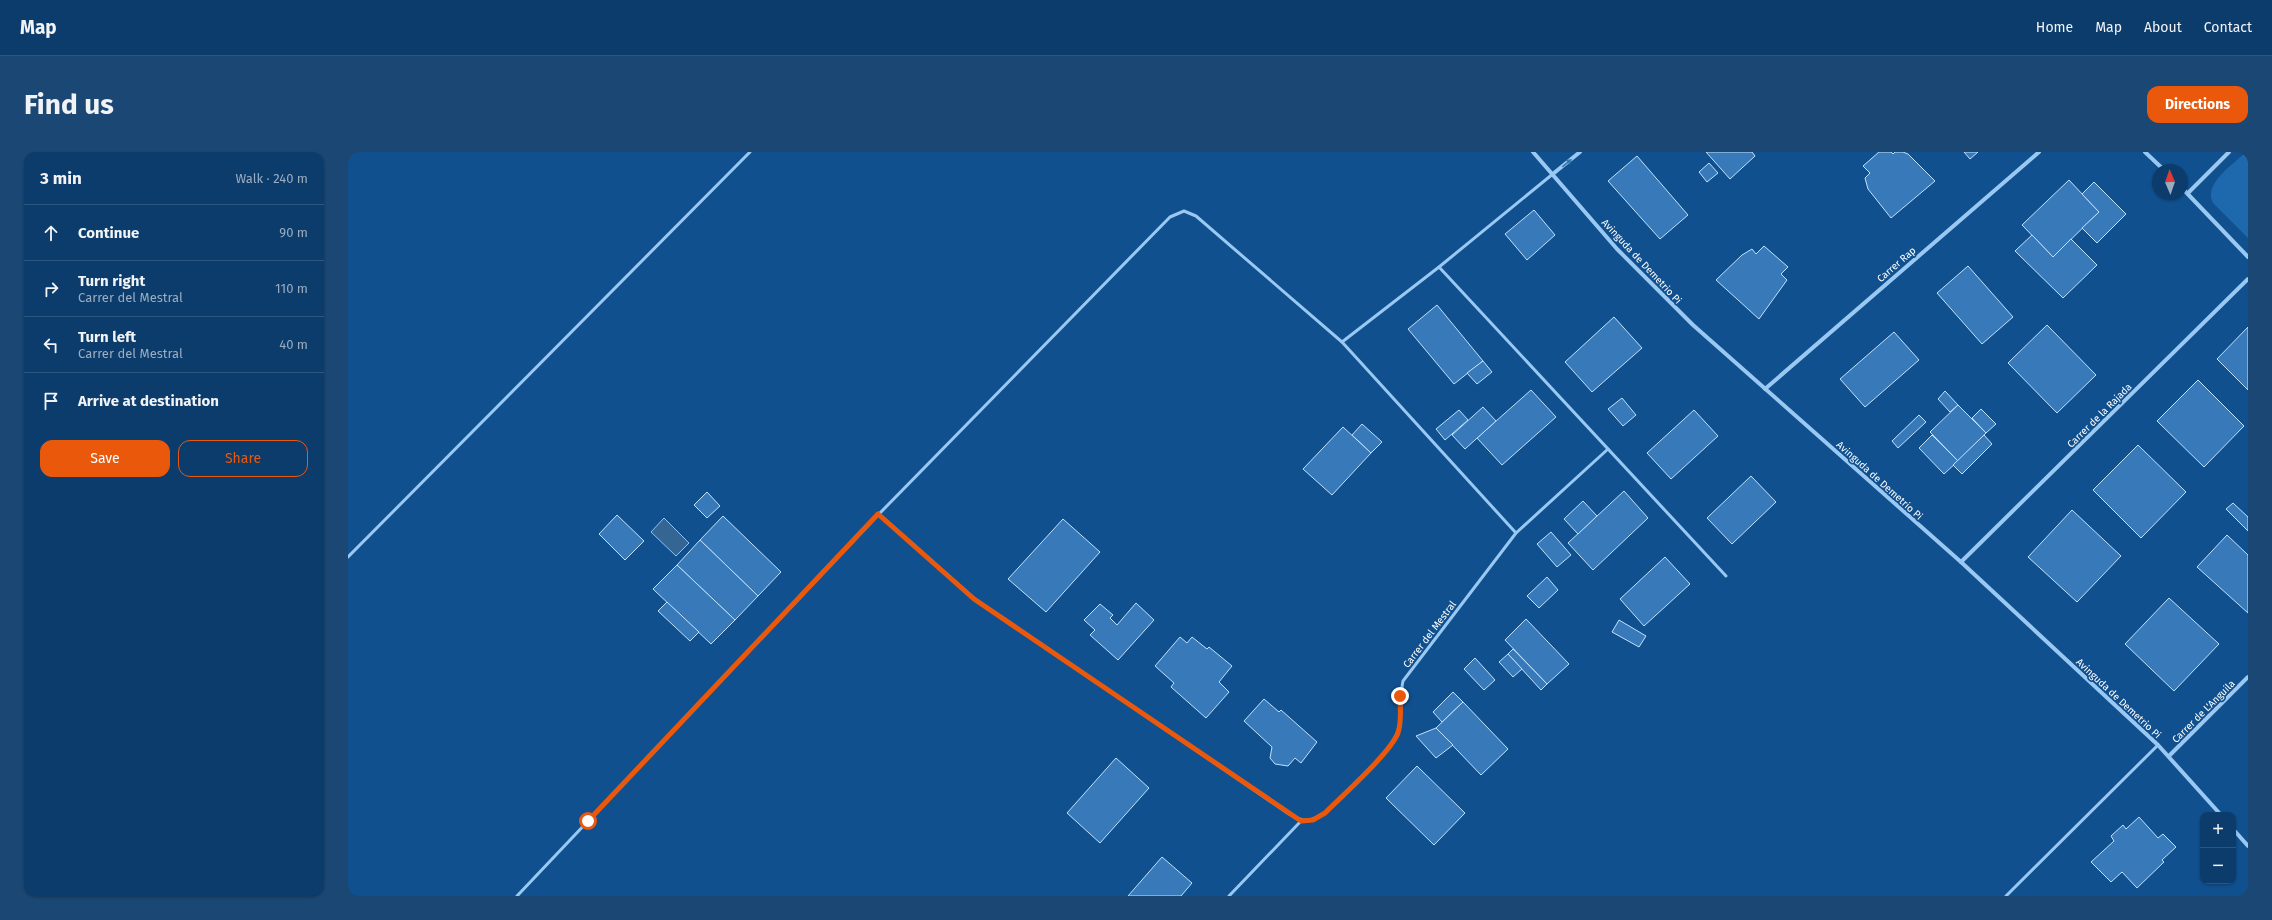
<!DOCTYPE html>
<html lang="en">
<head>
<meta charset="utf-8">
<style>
	:root { --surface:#0c3c6b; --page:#1a4773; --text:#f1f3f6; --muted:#9aadc1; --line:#2c567e; --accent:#ea580c }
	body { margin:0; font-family:"Fira Sans",sans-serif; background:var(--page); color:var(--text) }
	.controls { position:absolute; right:12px; bottom:12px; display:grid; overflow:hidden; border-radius:8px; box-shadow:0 1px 3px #0004 }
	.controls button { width:36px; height:36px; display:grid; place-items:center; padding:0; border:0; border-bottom:1px solid var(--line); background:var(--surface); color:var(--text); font:20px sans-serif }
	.compass { position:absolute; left:1804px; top:12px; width:36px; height:36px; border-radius:50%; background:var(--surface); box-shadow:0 1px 3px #0004; rotate:358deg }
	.stop { position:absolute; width:12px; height:12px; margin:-9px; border:3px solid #ea580c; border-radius:50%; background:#fff }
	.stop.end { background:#ea580c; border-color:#fff; box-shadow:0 1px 4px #0008 }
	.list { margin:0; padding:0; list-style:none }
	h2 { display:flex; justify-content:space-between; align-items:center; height:52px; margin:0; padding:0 16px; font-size:17px }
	h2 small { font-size:13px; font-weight:400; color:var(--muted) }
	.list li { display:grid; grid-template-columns:26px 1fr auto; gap:12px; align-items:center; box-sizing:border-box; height:56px; padding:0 16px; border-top:1px solid var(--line) }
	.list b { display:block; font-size:15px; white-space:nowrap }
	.list p { margin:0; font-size:13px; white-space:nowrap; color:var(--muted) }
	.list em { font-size:13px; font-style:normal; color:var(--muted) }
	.actions { display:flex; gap:8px; padding:12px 16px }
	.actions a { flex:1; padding:9px 0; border:1px solid var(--accent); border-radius:12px; text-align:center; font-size:14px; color:var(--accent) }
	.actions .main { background:var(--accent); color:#fff }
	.icon { flex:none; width:22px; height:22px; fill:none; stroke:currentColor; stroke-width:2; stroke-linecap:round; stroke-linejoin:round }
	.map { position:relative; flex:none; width:1900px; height:744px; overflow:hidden; border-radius:12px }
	header { display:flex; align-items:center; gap:24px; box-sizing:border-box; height:56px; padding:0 20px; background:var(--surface); border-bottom:1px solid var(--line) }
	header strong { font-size:19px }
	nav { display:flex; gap:22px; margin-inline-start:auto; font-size:14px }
	.intro { display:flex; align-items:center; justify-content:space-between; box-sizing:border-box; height:96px; padding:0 24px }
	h1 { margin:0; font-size:28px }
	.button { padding:10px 18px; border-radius:12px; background:var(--accent); color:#fff; font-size:14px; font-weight:700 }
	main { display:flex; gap:24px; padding:0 24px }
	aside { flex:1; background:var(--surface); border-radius:12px; box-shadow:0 1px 3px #0004 }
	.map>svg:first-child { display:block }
	.green { fill:#1e69ad }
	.water { fill:#356593; stroke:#8bc4f7 }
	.building { fill:#387ab9; stroke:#c1e1fd }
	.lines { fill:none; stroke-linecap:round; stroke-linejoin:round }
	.service { stroke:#99c8f3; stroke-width:3 }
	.minor { stroke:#99c8f3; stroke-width:4 }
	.oneway { fill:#3974ad }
	.route { stroke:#ea580c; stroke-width:5 }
	.labels { text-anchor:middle; stroke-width:3.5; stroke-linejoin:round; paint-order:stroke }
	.street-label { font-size:10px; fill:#fff; stroke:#10508f }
</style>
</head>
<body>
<header>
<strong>Map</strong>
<nav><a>Home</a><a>Map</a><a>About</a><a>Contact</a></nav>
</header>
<div class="intro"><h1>Find us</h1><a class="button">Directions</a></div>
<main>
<aside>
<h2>3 min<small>Walk · 240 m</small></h2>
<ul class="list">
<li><svg class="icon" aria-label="ahead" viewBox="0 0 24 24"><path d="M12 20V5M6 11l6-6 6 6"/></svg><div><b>Continue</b></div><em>90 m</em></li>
<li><svg class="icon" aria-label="right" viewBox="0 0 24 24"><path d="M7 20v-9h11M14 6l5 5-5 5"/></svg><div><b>Turn right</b><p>Carrer del Mestral</p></div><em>110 m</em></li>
<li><svg class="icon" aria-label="left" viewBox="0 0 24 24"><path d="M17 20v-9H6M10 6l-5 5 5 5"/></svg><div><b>Turn left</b><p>Carrer del Mestral</p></div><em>40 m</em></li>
<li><svg class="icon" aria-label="arrive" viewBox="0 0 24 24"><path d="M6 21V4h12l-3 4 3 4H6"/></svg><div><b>Arrive at destination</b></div></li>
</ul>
<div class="actions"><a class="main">Save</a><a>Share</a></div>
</aside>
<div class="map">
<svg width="1900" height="744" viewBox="0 0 1900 744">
	<rect width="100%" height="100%" fill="#10508f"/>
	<path class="green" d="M 1898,0 L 1900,0 L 1900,86 L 1865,51 C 1855,31 1885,13 1898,0 Z"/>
	<path class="water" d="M 316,366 L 341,391 L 328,404 L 303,380 Z"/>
	<g class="building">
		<path d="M 1358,0 L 1404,0 L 1407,4 L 1382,27 Z"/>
		<path d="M 1531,0 L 1543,0 L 1545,2 L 1547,0 L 1555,0 L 1560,2 L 1587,29 L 1543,66 L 1520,37 L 1517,26 L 1522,21 L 1515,14 Z"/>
		<path d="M 1616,0 L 1630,0 L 1622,7 Z"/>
		<path d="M 1289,4 L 1340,63 L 1312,87 L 1260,29 Z"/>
		<path d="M 1361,11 L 1370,21 L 1359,30 L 1351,20 Z"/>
		<path d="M 1721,28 L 1751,60 L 1705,105 L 1674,73 Z"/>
		<path d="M 1746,30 L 1778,62 L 1749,91 L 1734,76 L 1751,60 L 1734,42 Z"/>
		<path d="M 1186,58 L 1207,83 L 1179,108 L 1157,82 Z"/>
		<path d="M 1684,83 L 1705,105 L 1723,87 L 1749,113 L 1715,146 L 1667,99 Z"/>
		<path d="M 1416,94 L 1440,115 L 1433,122 L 1439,128 L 1411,167 L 1368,128 L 1394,103 L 1404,97 L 1408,102 Z"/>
		<path d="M 1620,114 L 1665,165 L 1634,192 L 1589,141 Z"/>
		<path d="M 1089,153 L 1135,209 L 1106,232 L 1060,177 Z"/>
		<path d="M 1266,165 L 1294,196 L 1244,240 L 1217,210 Z"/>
		<path d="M 1699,173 L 1748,223 L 1709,261 L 1660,211 Z"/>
		<path d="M 1900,175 L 1900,238 L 1869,207 Z"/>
		<path d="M 1546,180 L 1571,208 L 1517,255 L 1492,227 Z"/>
		<path d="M 1135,209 L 1144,220 L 1129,232 L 1119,221 Z"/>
		<path d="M 1850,228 L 1896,274 L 1856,315 L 1809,269 Z"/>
		<path d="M 1183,238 L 1208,265 L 1154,313 L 1129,286 Z"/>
		<path d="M 1597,239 L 1610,253 L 1602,260 L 1590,247 Z"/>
		<path d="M 1274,246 L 1288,263 L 1275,274 L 1260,257 Z"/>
		<path d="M 1610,253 L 1638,281 L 1610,309 L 1582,280 Z"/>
		<path d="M 1135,255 L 1148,269 L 1117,297 L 1104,283 Z"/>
		<path d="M 1633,257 L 1648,272 L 1638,281 L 1624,266 Z"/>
		<path d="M 1111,258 L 1120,268 L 1097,288 L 1088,277 Z"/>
		<path d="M 1346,258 L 1370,284 L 1323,327 L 1299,301 Z"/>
		<path d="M 1571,263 L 1578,270 L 1550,296 L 1544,289 Z"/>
		<path d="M 1014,272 L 1034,290 L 1023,301 L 1004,283 Z"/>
		<path d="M 995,275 L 1023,301 L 984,343 L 955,317 Z"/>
		<path d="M 1584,283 L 1610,309 L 1596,322 L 1571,296 Z"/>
		<path d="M 1636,283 L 1644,292 L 1614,322 L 1605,313 Z"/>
		<path d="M 1790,293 L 1838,340 L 1793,386 L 1745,338 Z"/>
		<path d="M 1403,324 L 1428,350 L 1384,392 L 1359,366 Z"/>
		<path d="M 1276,339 L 1300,366 L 1245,418 L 1220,391 Z"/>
		<path d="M 359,340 L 372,354 L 359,366 L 346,353 Z"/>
		<path d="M 1235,349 L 1249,364 L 1230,382 L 1216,367 Z"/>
		<path d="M 1885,351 L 1900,365 L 1900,379 L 1878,357 Z"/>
		<path d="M 1724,358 L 1773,404 L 1729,450 L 1680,405 Z"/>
		<path d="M 269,363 L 296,389 L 277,408 L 251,382 Z"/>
		<path d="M 375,364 L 433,420 L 410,444 L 352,388 Z"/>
		<path d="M 715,367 L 752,400 L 698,460 L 660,427 Z"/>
		<path d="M 1203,380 L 1223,403 L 1209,415 L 1189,392 Z"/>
		<path d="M 1879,383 L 1900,403 L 1900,461 L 1849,415 Z"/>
		<path d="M 352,388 L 410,444 L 387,468 L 329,413 Z"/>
		<path d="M 1317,405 L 1342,432 L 1296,474 L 1272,447 Z"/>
		<path d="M 329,413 L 387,468 L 363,492 L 305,437 Z"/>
		<path d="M 1199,425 L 1210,438 L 1191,456 L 1179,444 Z"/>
		<path d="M 1821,446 L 1871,492 L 1826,539 L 1777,492 Z"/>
		<path d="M 319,450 L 351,480 L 342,489 L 310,459 Z"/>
		<path d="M 788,451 L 806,468 L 770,508 L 742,483 L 747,478 L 736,468 L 752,452 L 765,463 L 762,466 L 769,473 Z"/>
		<path d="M 1178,467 L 1221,512 L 1199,532 L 1157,488 Z"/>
		<path d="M 1271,468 L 1298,484 L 1291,495 L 1264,480 Z"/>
		<path d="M 832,485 L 839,491 L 844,485 L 859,497 L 861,495 L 884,514 L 871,530 L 881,540 L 858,566 L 823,535 L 826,531 L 807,514 Z"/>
		<path d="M 1165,497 L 1199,532 L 1193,538 L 1160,502 Z"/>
		<path d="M 1160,502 L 1174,517 L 1165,525 L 1151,510 Z"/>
		<path d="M 1127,506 L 1147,528 L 1136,538 L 1116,517 Z"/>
		<path d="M 1105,540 L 1115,550 L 1094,570 L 1085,560 Z"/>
		<path d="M 916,547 L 931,560 L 933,558 L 969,590 L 953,611 L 947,606 L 940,614 L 927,612 L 922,606 L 924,595 L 896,569 Z"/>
		<path d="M 1115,550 L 1160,597 L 1133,623 L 1088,576 Z"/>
		<path d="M 1088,576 L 1105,593 L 1088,606 L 1068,584 Z"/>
		<path d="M 768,606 L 801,636 L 752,691 L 719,661 Z"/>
		<path d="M 1069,614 L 1117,661 L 1086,693 L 1038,646 Z"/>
		<path d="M 1791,665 L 1810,686 L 1815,682 L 1828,695 L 1814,708 L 1816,710 L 1789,736 L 1774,720 L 1763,730 L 1743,710 L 1766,689 L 1763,684 L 1775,673 L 1778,677 Z"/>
		<path d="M 814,705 L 844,731 L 833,744 L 780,744 Z"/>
	</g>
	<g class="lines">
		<g class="service">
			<path d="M 1091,115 L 1378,424"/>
			<path d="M 994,190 L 1168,381"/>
			<path d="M 531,362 L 627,447 L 941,662 C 957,671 961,670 977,661 C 995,642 1040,603 1049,581 C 1056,565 1051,546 1055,529 L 1168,381 L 1260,297"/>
			<path d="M 0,405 L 402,0"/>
			<path d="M 169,744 L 531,362 L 822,65 L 836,59 L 848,64 L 994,190 L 1091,115 L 1206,21"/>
			<path d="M 881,744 L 953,669"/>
			<path d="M 1658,744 L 1810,593"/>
		</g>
		<g class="minor">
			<path d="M 1185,0 L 1269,97 L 1345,173 L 1613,410 L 1810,593 L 1873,663"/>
			<path d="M 1797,0 L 1816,18"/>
			<path d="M 1206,21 L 1232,0"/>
			<path d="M 1834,36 L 1900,105"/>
			<path d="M 1840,41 L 1881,0"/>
			<path d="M 1417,237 L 1691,0"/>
			<path d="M 1613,410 L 1900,127"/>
			<path d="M 1821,604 L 1900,525"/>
			<path d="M 1885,677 L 1900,694"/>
		</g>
	</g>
	<defs><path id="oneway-solid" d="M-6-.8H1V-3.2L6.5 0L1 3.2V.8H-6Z"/></defs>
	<use class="oneway" href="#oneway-solid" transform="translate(1219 11) rotate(-39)"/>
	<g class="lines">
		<path class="route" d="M 240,669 L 530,362 L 626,447 L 953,669 L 965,668 L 977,661 C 995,643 1042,601 1050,581 C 1054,569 1052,556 1052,544"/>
	</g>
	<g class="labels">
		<g class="street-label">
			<text transform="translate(1294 109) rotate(47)" y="4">Avinguda de Demetrio Pi</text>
			<text transform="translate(1548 112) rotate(-41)" y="4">Carrer Rap</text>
			<text transform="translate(1751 263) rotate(-45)" y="4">Carrer de la Rajada</text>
			<text transform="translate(1532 328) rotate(42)" y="4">Avinguda de Demetrio Pi</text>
			<text transform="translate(1081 482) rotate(-53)" y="4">Carrer del Mestral</text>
			<text transform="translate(1771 546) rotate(43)" y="4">Avinguda de Demetrio Pi</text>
			<text transform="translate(1855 559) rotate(-45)" y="4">Carrer de L'Anguila</text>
		</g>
	</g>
</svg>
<div class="controls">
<button>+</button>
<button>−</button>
</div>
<svg class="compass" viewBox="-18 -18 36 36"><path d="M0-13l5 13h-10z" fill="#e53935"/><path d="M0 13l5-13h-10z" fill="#9aadc1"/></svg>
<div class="stop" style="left:240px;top:669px"></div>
<div class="stop end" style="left:1052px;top:544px"></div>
</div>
</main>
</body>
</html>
